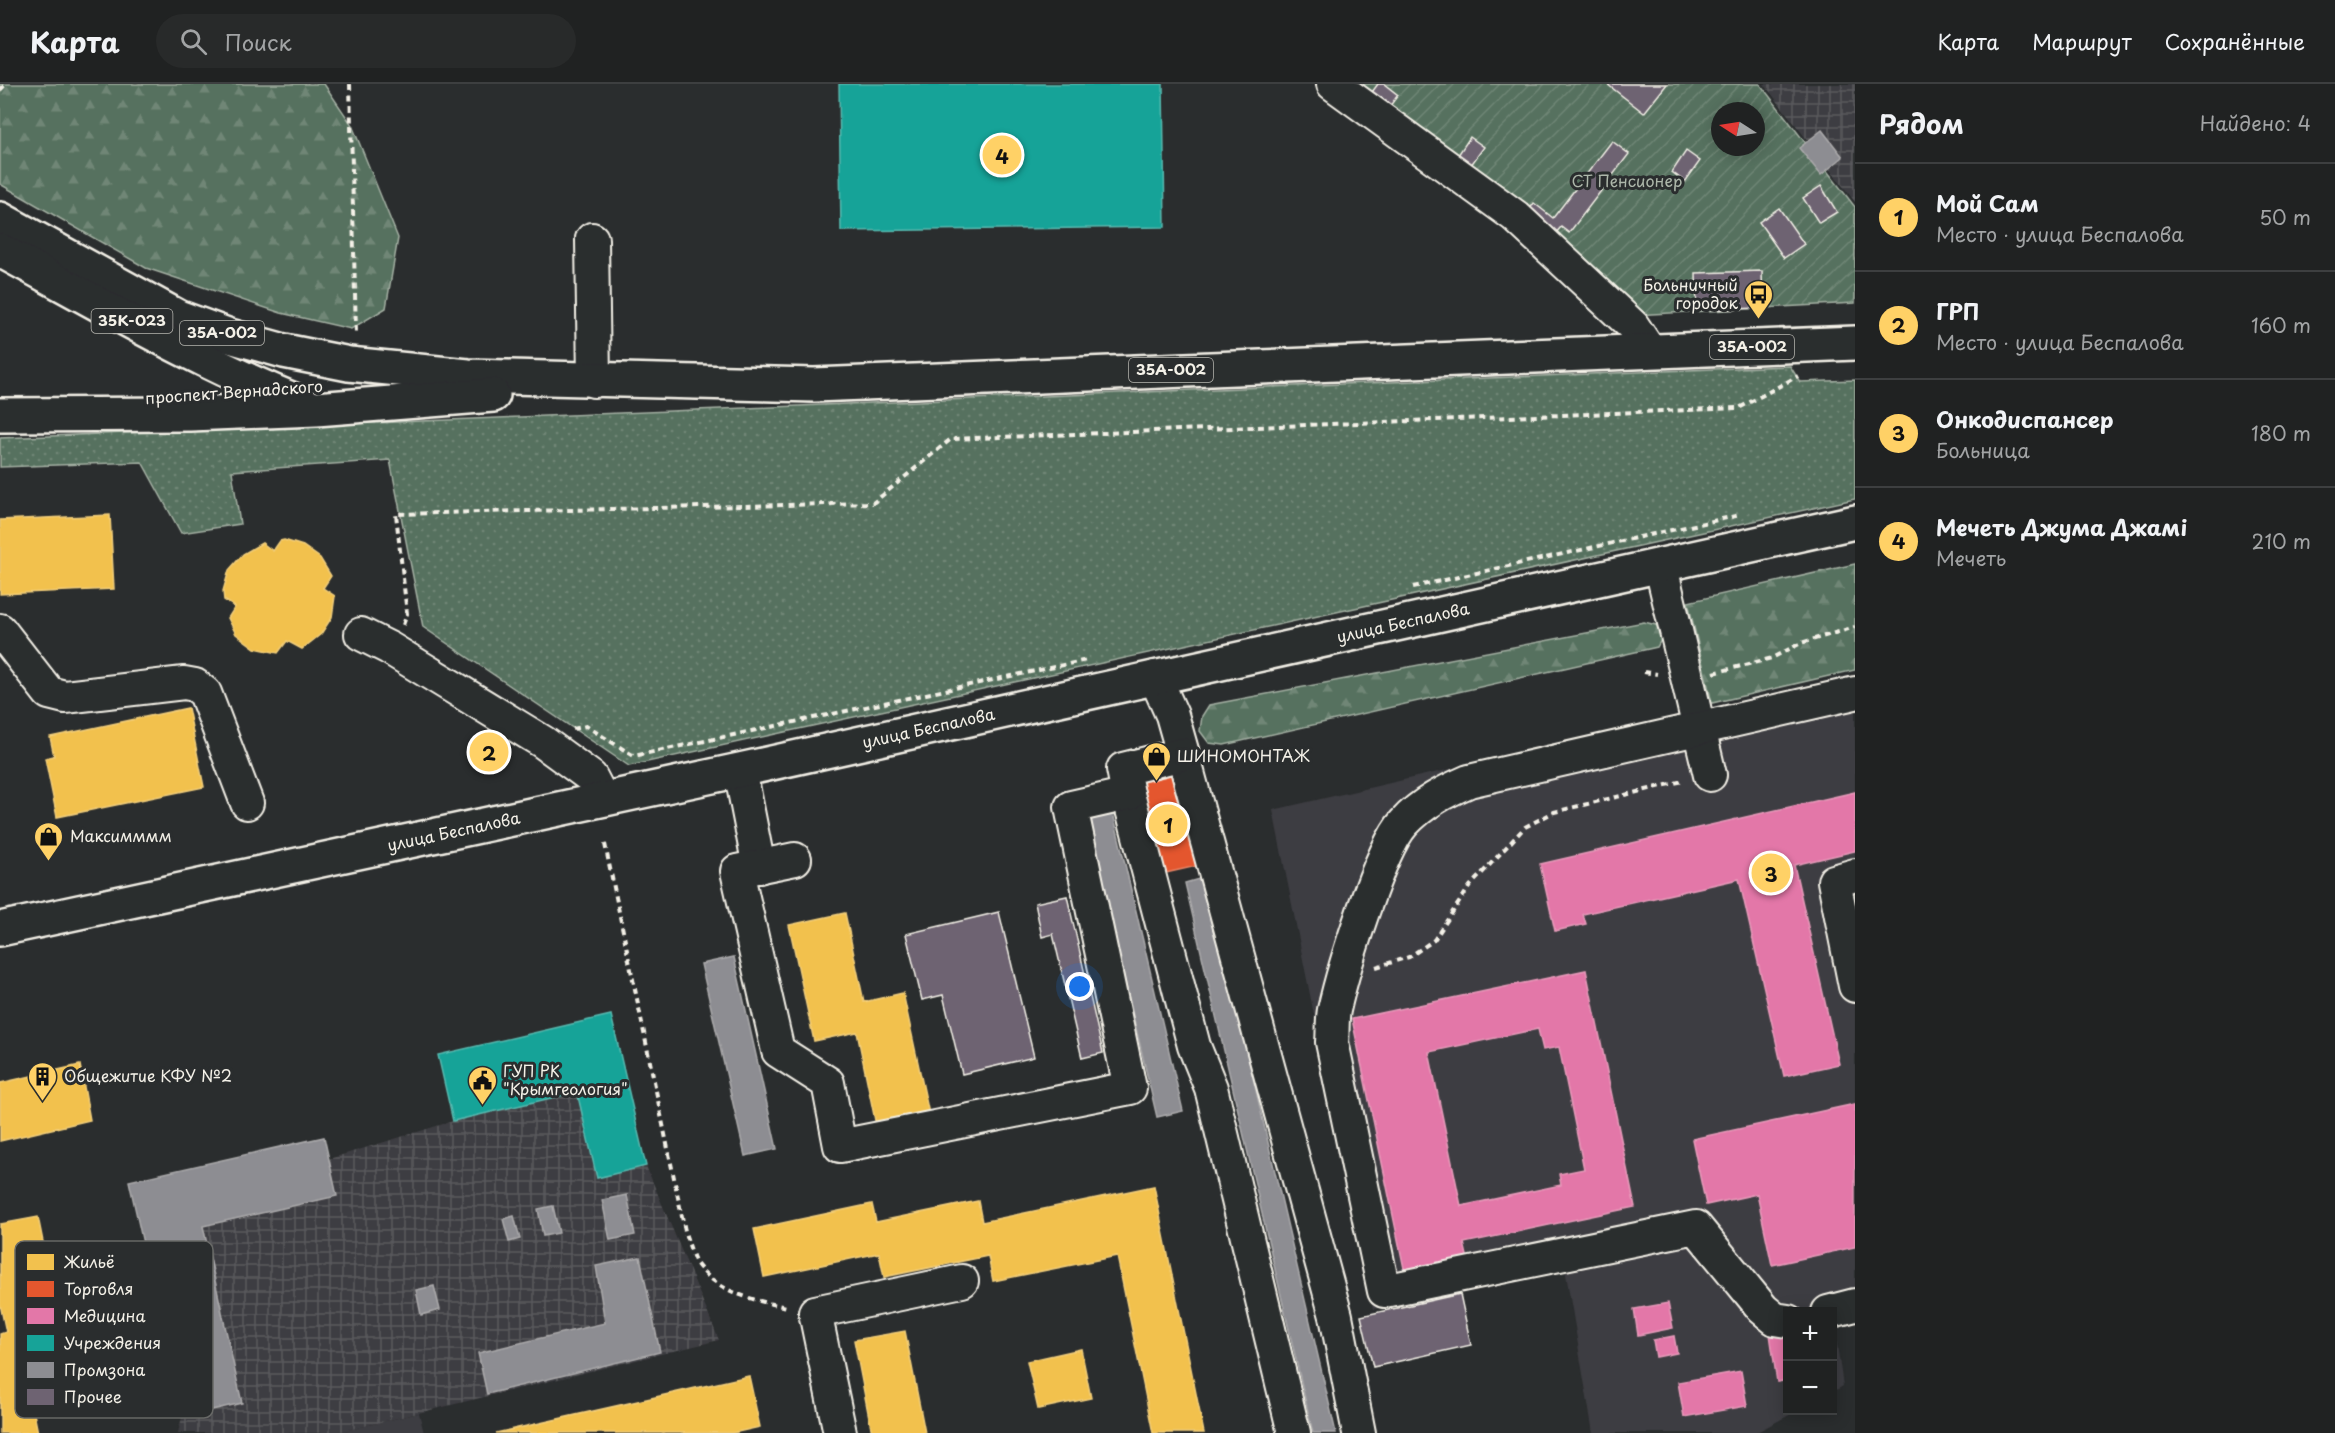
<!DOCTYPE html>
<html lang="ru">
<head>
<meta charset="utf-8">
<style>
	:root { --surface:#202222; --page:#282a2a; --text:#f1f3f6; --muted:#a2a4a5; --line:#3d3f40; --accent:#ffd166 }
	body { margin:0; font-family:"Playpen Sans",sans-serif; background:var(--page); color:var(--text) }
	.controls { position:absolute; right:18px; bottom:18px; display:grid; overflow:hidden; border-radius:0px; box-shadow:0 3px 15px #0003 }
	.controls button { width:54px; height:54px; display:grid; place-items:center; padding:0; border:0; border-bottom:2px solid var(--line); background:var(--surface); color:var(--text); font:30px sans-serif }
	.compass { position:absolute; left:1711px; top:18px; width:54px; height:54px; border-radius:50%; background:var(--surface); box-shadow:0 3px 15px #0003; rotate:282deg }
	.you { position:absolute; left:1080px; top:903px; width:21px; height:21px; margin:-15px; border:4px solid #fff; border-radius:50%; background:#1a73e8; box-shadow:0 0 0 9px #1a73e833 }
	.badge { display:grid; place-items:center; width:39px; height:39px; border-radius:50%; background:var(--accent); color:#111; font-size:20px; font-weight:700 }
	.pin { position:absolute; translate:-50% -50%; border:3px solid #fff; box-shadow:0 2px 6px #0006 }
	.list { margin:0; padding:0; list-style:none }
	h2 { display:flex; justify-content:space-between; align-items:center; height:78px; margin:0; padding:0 24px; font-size:26px }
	h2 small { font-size:20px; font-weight:400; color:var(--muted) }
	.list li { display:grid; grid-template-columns:39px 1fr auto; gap:18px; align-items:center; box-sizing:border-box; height:108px; padding:0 24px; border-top:2px solid var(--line) }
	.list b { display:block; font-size:22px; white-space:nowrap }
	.list p { margin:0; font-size:20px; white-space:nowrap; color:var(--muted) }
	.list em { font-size:20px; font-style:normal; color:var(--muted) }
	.icon { flex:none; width:33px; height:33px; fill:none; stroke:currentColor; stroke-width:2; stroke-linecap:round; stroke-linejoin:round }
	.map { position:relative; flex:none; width:1855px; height:1349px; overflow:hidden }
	header { display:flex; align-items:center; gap:36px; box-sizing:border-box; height:84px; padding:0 30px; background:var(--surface); border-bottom:2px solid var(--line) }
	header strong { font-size:28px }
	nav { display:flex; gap:33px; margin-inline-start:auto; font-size:21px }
	.search { width:420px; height:54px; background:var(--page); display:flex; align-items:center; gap:15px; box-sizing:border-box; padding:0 21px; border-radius:33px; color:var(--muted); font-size:22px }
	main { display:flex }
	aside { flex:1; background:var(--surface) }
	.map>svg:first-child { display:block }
	.built { fill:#3e3d42 }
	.industrial { fill:url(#industrial-grid) }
	.grass { fill:url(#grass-dots); stroke:#a5b1a4; stroke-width:1.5 }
	.forest { fill:url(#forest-firs); stroke:#a5b1a4; stroke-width:1.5 }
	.garden { fill:url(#garden-furrows); stroke:#a5b1a4; stroke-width:1.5; fill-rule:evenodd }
	.homes { fill:#f2c14e; stroke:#f3cf7c; stroke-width:1.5 }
	.shops { fill:#e4572e; stroke:#e98566; stroke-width:1.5 }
	.health { fill:#e377a8; stroke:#e89cbb; stroke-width:1.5; fill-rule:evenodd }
	.public { fill:#17a398; stroke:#59bab0; stroke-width:1.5 }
	.industry { fill:#8d8d92; stroke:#acabac; stroke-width:1.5 }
	.building { fill:#6e6372; stroke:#f4f1e8; stroke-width:1.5 }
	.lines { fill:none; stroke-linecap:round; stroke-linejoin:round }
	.minor-casing { stroke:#f4f1e8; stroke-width:36 }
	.major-casing { stroke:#f4f1e8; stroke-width:38 }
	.path { stroke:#f4f1e8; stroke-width:4; stroke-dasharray:6 4.5; stroke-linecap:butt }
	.minor { stroke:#2a2d2e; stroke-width:32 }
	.major { stroke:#2a2d2e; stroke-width:33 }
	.labels { text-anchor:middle; stroke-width:6; stroke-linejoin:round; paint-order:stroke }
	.shield { fill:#2a2d2e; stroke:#b7b6b0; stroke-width:1.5 }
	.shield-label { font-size:15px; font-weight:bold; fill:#f4f1e8 }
	.park-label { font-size:16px; fill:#adb7aa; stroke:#2a2d2e }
	.poi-label { font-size:16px; fill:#f4f1e8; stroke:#2a2d2e; text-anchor:start }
	.street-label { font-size:16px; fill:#f4f1e8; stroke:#2a2d2e }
	.key { fill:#2a2d2e; stroke:#676866; stroke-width:1.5 }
	.key-label { font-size:16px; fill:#f4f1e8 }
</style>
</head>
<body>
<header>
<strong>Карта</strong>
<div class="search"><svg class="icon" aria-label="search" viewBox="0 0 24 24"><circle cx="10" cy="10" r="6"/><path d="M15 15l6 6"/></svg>Поиск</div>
<nav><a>Карта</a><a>Маршрут</a><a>Сохранённые</a></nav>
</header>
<main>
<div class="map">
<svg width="1855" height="1349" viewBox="0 0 1855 1349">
	<defs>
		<pattern id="industrial-grid" width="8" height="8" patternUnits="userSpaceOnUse" patternTransform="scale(1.5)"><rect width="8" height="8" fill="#3e3d42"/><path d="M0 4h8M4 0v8" fill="none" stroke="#5a5a5d"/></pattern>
		<pattern id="grass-dots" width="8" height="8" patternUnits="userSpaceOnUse" patternTransform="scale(1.5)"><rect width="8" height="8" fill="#56715f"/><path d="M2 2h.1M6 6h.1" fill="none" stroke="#6f8676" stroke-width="1.8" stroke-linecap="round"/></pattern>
		<pattern id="forest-firs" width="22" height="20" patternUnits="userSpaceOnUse" patternTransform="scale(1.5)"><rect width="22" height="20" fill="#56715f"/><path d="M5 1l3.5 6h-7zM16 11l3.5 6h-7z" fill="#6f8676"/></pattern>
		<pattern id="garden-furrows" width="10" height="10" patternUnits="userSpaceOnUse" patternTransform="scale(1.5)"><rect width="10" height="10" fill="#56715f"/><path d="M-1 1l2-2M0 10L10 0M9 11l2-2" fill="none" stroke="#6f8676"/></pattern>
	</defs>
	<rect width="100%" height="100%" fill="#2a2d2e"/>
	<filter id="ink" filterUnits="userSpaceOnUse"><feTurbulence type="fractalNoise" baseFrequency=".0167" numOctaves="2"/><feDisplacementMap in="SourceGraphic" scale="12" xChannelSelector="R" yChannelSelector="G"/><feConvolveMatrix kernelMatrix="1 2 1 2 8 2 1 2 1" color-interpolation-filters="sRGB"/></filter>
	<g filter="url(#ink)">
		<g class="built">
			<path d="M 1855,592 L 1855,1235 L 1834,1240 L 1843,1302 L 1833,1308 L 1832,1228 L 1788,1228 L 1788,1326 L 1797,1327 L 1755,1349 L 1593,1349 L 1565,1184 L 1373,1225 L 1273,726 Z"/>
			<path d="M 419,1329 L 424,1349 L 336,1349 Z"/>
		</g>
		<g class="industrial">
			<path d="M 1764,0 L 1855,0 L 1855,118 Z"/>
			<path d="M 577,1008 L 598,1093 L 646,1082 L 719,1256 L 336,1349 L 178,1349 L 182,1333 L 129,1097 L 324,1053 L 329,1075 L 453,1037 Z"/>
		</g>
		<path class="grass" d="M 1790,282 L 1800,298 L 1855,296 L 1855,415 L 629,682 L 423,543 L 390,376 L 232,387 L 240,440 L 181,449 L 142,378 L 0,383 L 0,354 Z"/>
		<g class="forest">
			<path d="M 0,0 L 324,0 L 352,41 L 398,154 L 386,224 L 351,245 L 281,229 L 146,184 L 0,100 Z"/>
			<path d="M 1855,480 L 1855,586 L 1712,619 L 1688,518 Z"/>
			<path d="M 1644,538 L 1656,541 L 1663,552 L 1657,563 L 1224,661 L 1209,659 L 1200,647 L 1202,632 L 1209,621 Z"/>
		</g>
		<path class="garden" d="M 1339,0 L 1760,0 L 1855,123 L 1855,219 L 1633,231 ZM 1720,27 L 1756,27 L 1756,63 L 1720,63 Z"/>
		<g class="homes">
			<path d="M 110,431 L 114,505 L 0,510 L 0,436 Z"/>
			<path d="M 284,456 L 303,462 L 320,474 L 331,492 L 323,504 L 335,512 L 332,533 L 321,550 L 302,565 L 287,557 L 278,569 L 255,564 L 236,550 L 228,534 L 235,523 L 224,516 L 223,507 L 229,486 L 243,470 L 262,459 L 273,467 L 280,457 Z"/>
			<path d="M 188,624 L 204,703 L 57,733 L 45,674 L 54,672 L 50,653 Z"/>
			<path d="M 845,829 L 864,918 L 903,909 L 929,1030 L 876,1041 L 857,948 L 814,957 L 789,841 Z"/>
			<path d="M 80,981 L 90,1036 L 0,1057 L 0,999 Z"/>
			<path d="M 1154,1102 L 1204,1349 L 1153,1349 L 1117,1172 L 993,1197 L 988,1172 L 884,1193 L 879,1169 L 764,1193 L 754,1145 L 872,1120 L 876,1138 L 978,1117 L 982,1138 Z"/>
			<path d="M 38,1133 L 60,1242 L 18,1251 L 38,1349 L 0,1349 L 0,1250 L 6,1248 L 0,1220 L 0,1140 Z"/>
			<path d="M 905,1247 L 925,1349 L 872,1349 L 854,1256 Z"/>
			<path d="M 1081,1265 L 1091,1314 L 1038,1325 L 1027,1277 Z"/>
			<path d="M 749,1292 L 760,1343 L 733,1349 L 496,1349 Z"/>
		</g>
		<path class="shops" d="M 1175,690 L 1197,782 L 1161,790 L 1139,699 Z"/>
		<g class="health">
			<path d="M 1855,708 L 1855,767 L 1794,781 L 1839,980 L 1784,992 L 1739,795 L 1583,830 L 1586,840 L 1555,847 L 1540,780 Z"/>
			<path d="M 1586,886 L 1635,1123 L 1464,1159 L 1468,1176 L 1405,1189 L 1352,935 ZM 1538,945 L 1543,966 L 1559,963 L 1584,1085 L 1559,1090 L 1561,1101 L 1461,1122 L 1429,968 Z"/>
			<path d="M 1855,1020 L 1855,1163 L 1772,1181 L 1757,1110 L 1706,1121 L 1692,1055 Z"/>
			<path d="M 1668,1219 L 1673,1244 L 1638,1251 L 1634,1225 Z"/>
			<path d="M 1788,1247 L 1788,1296 L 1777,1298 L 1770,1250 Z"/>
			<path d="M 1674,1252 L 1677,1269 L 1656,1273 L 1653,1256 Z"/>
			<path d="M 1741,1287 L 1747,1322 L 1684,1333 L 1678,1298 Z"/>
		</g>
		<g class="public">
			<path d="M 839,0 L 1163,0 L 1165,143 L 841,147 Z"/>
			<path d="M 611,931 L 646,1082 L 597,1094 L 577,1008 L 453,1037 L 438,971 Z"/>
		</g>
		<g class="industry">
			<path d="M 1822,46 L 1843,73 L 1821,91 L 1799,64 Z"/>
			<path d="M 1113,729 L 1183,1027 L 1157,1033 L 1087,736 Z"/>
			<path d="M 1206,793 L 1336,1349 L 1313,1349 L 1185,799 Z"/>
			<path d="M 734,873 L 777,1065 L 745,1072 L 701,880 Z"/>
			<path d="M 324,1053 L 337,1112 L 203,1142 L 242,1319 L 182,1333 L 129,1097 Z"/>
			<path d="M 627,1111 L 635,1151 L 610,1156 L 602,1116 Z"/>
			<path d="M 553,1122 L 559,1149 L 543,1152 L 538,1125 Z"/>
			<path d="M 514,1132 L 520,1155 L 509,1158 L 503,1135 Z"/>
			<path d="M 640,1173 L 660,1268 L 487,1310 L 478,1269 L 605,1239 L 596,1182 Z"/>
			<path d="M 434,1202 L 440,1226 L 421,1231 L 416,1206 Z"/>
		</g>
		<g class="building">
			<path d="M 1378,0 L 1384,0 L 1398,11 L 1387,26 L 1369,12 Z"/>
			<path d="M 1607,0 L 1667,0 L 1644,29 Z"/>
			<path d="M 1470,53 L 1484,63 L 1471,81 L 1458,71 Z"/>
			<path d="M 1612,57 L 1629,70 L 1569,149 L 1561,143 L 1555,150 L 1527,129 L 1534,119 L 1553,134 Z"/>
			<path d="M 1686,67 L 1700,77 L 1685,98 L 1672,88 Z"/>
			<path d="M 1821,102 L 1837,128 L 1819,139 L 1803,114 Z"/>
			<path d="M 1779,124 L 1804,160 L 1784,174 L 1759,138 Z"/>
			<path d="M 1762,187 L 1763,224 L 1697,226 L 1696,189 Z"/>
			<path d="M 499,661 L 501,669 L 479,676 L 477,668 Z"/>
			<path d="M 1067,812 L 1103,969 L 1082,974 L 1053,850 L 1042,853 L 1035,819 Z"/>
			<path d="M 999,828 L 1034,973 L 962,990 L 943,911 L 922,916 L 906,850 Z"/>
			<path d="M 1460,1210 L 1471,1261 L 1373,1283 L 1361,1232 Z"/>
		</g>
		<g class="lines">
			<defs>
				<g id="minor">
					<path d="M 1333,0 L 1515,132 L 1633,242 L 1649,266"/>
					<path d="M 592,155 L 594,297"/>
					<path d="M 1661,483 L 1710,691"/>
					<path d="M 0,546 L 49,609 L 65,613 L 184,599 L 195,601 L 205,609 L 247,719"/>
					<path d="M 361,550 L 389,564 L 543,658 L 591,693 L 602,714"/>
					<path d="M 1155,593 L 1172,631 L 1183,670 L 1336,1232 L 1359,1349"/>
					<path d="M 740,686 L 759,783"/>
					<path d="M 1128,710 L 1194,962 L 1211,1004 L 1294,1349"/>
					<path d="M 795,775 L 737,787 L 778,967 L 828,999 L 840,1062 L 1130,1004 L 1071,723 L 1128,710 L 1123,685 L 1183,670"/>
					<path d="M 1855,791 L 1834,797 L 1855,902"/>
					<path d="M 1828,1228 L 1855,1221"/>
					<path d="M 1788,1237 L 1775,1235 L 1763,1225 L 1696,1143 L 1384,1207 L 1332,958 C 1333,948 1332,936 1334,926 C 1343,886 1379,766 1404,739 C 1422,719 1446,707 1469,697 L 1855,609"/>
					<path d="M 840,1349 L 815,1228 L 962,1197"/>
				</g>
				<g id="major">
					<path d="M 0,135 L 178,233 L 230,252 L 284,267 L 349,280 L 468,292 L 814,301 L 1855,259"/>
					<path d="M 0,166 C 100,220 199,279 306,321"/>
					<path d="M 0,331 L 190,330 L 316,325 L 493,311"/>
					<path id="s1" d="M 0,845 L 740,686 L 1855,438"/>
				</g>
			</defs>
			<use href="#minor" class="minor-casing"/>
			<use href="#major" class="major-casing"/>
			<g class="path">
				<path d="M 350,0 L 356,251"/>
				<path d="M 0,6 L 6,0"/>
				<path d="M 1413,503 L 1740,431"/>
				<path d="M 403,541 L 407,530 L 396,430 L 873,419 L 951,355 L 1739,324 L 1798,292"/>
				<path d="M 1644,588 L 1657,590"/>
				<path d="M 1714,589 L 1772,574 L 1801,559 L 1855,543"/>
				<path d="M 573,645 L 586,642 L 634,672 L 1087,576"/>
				<path d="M 605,760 L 686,1152 C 689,1160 692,1171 696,1179 C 718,1209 753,1216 787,1223"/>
				<path d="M 1376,883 L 1409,873 L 1434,856 L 1470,802 L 1525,743 L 1554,728 L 1683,697"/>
			</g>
			<use href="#minor" class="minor"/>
			<use href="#major" class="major"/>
		</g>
	</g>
	<defs>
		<symbol id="bus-pin" viewBox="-11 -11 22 30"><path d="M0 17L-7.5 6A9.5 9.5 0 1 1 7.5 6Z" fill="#ffd166" stroke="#2a2d2e"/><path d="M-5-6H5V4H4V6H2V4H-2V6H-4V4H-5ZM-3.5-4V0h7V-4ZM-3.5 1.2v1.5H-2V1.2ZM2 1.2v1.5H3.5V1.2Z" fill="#111"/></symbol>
		<symbol id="shop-pin" viewBox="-11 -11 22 30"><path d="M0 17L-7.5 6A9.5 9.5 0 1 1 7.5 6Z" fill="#ffd166" stroke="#2a2d2e"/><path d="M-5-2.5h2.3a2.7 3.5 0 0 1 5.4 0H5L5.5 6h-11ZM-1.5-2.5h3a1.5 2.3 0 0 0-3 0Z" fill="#111"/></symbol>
		<symbol id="building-pin" viewBox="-11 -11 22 30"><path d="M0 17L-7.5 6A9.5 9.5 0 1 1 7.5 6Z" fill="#ffd166" stroke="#2a2d2e"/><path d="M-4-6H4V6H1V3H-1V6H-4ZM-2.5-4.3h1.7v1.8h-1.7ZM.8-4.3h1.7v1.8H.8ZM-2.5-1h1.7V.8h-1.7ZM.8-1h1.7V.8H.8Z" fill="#111"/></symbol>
		<symbol id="civic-pin" viewBox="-11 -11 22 30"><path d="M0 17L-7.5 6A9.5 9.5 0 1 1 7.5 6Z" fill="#ffd166" stroke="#2a2d2e"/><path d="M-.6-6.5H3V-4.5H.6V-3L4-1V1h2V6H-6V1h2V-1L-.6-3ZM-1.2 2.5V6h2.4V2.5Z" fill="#111"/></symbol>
	</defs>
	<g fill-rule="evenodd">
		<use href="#bus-pin" x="1742" y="194" width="33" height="45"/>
		<use href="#shop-pin" x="1140" y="656" width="33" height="45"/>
		<use href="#shop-pin" x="32" y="736" width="33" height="45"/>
		<use href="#building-pin" x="26" y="976" width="33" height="45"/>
		<use href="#civic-pin" x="466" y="980" width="33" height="45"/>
	</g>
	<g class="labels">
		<g class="shield">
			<rect x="91.5" y="225" width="81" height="24" rx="4.5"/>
			<rect x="180" y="237" width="84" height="24" rx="4.5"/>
			<rect x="1710" y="251" width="84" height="24" rx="4.5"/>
			<rect x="1129" y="274" width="84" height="24" rx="4.5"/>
		</g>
		<g class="shield-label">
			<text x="132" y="242">35К-023</text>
			<text x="222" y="254">35А-002</text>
			<text x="1752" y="268">35А-002</text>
			<text x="1171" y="291">35А-002</text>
		</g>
		<g class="park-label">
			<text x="1627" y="103">СТ Пенсионер</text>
		</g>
		<g class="poi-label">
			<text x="1738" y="207" text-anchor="end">Больничный<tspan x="1738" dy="18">городок</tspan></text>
			<text x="1177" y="678">ШИНОМОНТАЖ</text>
			<text x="70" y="758">Максимммм</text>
			<text x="503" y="993">ГУП РК<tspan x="503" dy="18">"Крымгеология"</tspan></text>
			<text x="64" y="998">Общежитие КФУ №2</text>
		</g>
		<g class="street-label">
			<text transform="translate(234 308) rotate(-4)" y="6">проспект Вернадского</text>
			<text dy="6" stroke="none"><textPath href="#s1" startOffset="1436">улица Беспалова</textPath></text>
			<text dy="6" stroke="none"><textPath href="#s1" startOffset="950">улица Беспалова</textPath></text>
			<text dy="6" stroke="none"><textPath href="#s1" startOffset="464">улица Беспалова</textPath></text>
		</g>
	</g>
	<rect x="15" y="1157" width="198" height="177" rx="9" class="key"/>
	<rect x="27" y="1170" width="27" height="16" fill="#f2c14e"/>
	<rect x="27" y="1197" width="27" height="16" fill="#e4572e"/>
	<rect x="27" y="1224" width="27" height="16" fill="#e377a8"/>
	<rect x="27" y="1251" width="27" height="16" fill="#17a398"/>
	<rect x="27" y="1278" width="27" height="16" fill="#8d8d92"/>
	<rect x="27" y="1305" width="27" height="16" fill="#6e6372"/>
	<g class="key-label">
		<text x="64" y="1184">Жильё</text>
		<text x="64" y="1211">Торговля</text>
		<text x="64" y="1238">Медицина</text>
		<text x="64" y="1265">Учреждения</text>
		<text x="64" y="1292">Промзона</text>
		<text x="64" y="1319">Прочее</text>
	</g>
</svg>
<div class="controls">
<button>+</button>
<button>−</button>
</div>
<svg class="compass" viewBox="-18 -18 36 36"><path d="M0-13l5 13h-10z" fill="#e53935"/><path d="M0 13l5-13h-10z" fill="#a2a4a5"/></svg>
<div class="you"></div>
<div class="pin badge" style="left:1168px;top:740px">1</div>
<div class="pin badge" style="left:489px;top:668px">2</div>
<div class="pin badge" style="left:1771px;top:789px">3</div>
<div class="pin badge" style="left:1002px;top:71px">4</div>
</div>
<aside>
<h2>Рядом<small>Найдено: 4</small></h2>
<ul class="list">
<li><span class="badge">1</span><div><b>Мой Сам</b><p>Место · улица Беспалова</p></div><em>50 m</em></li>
<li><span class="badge">2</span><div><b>ГРП</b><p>Место · улица Беспалова</p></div><em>160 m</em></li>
<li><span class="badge">3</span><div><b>Онкодиспансер</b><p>Больница</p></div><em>180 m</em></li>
<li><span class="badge">4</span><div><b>Мечеть Джума Джамі</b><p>Мечеть</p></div><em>210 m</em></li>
</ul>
</aside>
</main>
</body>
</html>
